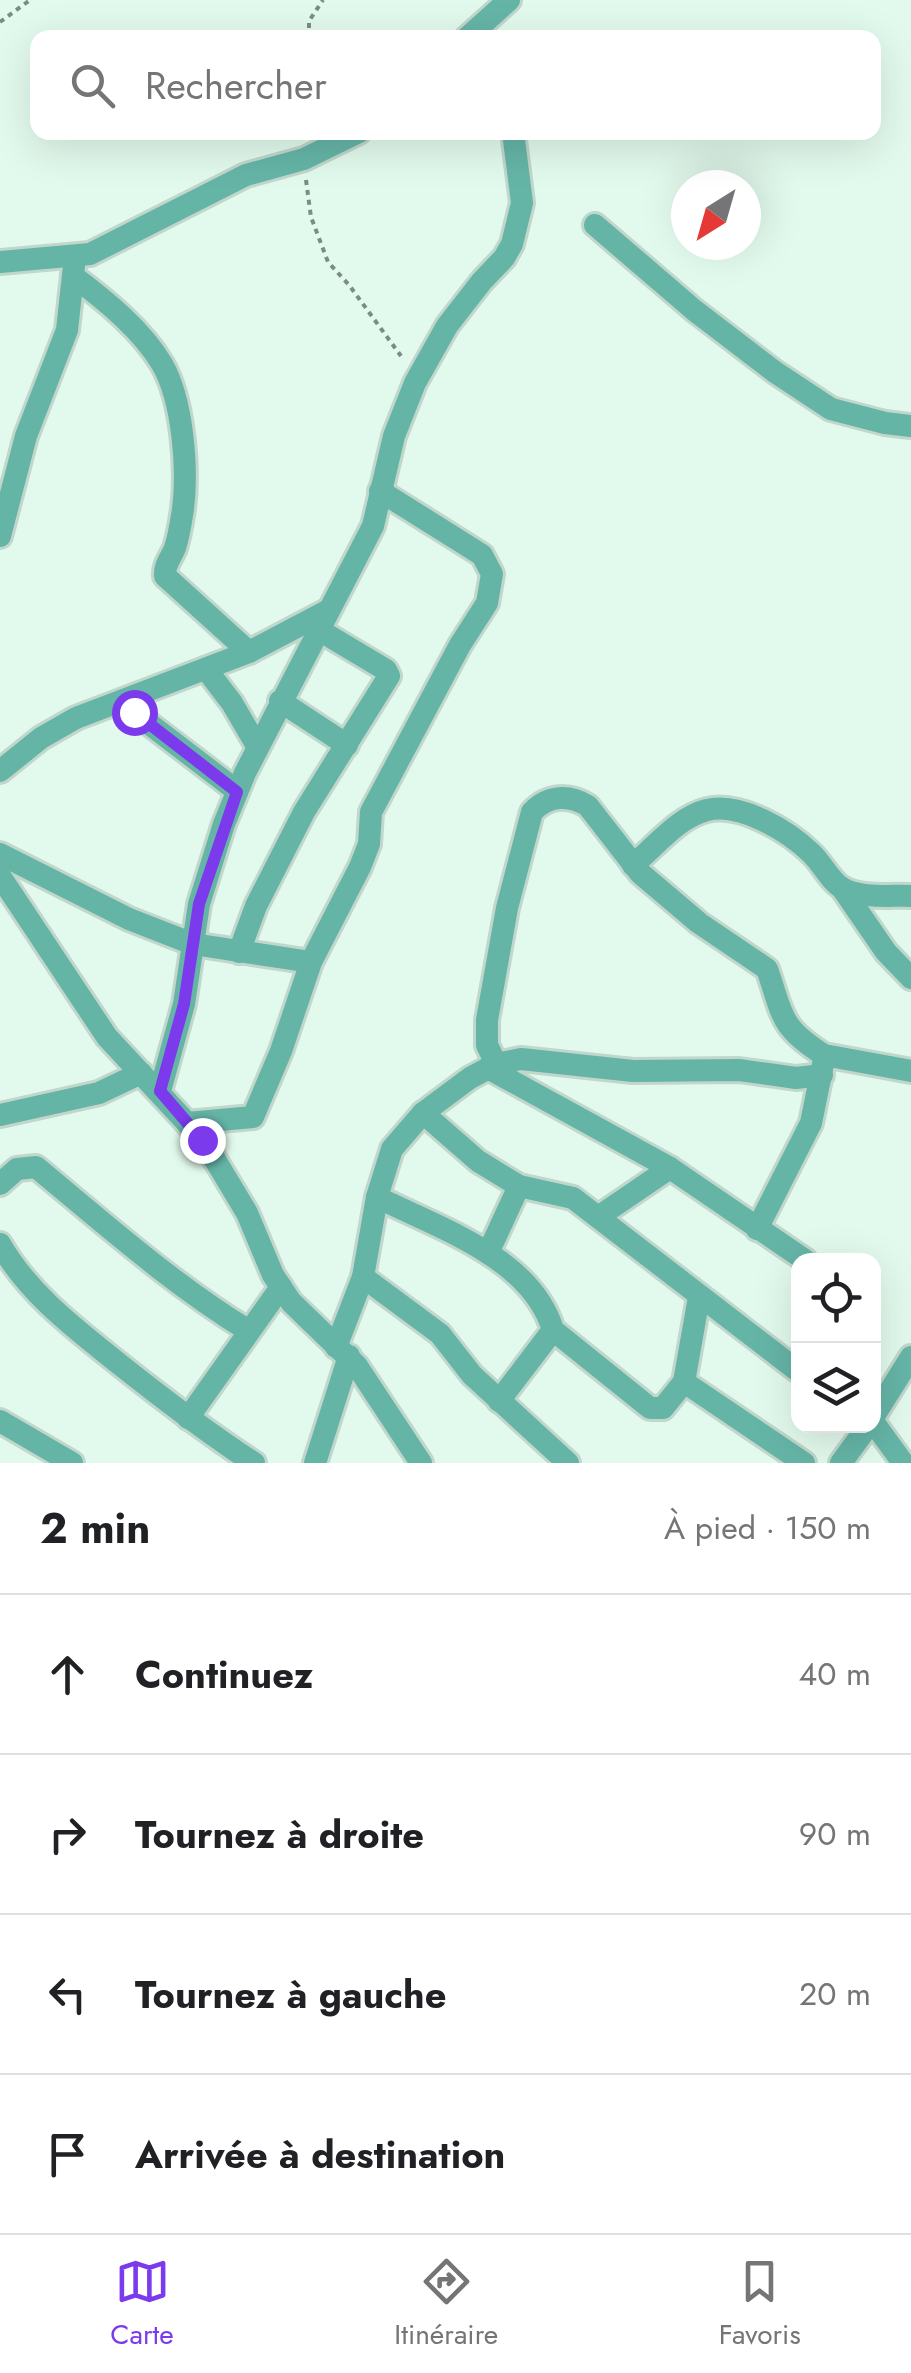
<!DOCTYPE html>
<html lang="fr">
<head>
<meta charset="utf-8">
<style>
	:root { --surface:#fff; --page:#f6f6f6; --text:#202124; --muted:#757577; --line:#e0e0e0; --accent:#7c3aed }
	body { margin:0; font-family:Jost,sans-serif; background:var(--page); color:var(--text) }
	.controls { position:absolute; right:30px; bottom:30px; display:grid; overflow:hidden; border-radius:20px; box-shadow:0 10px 40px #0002 }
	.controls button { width:90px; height:90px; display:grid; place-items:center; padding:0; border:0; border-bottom:2px solid var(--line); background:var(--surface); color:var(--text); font:50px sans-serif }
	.compass { position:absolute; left:671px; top:170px; width:90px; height:90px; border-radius:50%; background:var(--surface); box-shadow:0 10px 40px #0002; rotate:217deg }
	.stop { position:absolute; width:30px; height:30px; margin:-22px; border:8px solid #7c3aed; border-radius:50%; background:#fff }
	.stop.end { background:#7c3aed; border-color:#fff; box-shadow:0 2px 10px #0008 }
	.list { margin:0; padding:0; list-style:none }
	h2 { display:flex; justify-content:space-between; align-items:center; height:130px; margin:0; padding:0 40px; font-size:42px }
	h2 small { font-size:32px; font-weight:400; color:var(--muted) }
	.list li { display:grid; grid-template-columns:65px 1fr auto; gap:30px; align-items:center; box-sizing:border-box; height:160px; padding:0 40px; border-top:2px solid var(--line) }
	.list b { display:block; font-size:38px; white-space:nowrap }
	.list em { font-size:32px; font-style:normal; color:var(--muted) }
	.icon { flex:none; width:55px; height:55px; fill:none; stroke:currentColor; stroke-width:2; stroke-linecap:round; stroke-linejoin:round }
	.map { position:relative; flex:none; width:911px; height:1463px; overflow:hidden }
	.search { position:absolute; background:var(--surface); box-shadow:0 10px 40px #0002; left:30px; right:30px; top:30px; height:110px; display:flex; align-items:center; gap:25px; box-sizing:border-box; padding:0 35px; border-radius:20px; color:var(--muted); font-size:38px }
	.sheet { height:770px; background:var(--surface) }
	nav { display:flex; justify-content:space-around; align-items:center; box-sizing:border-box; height:140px; border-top:2px solid var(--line); background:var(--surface); font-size:28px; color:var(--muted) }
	nav a { display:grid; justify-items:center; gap:5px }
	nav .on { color:var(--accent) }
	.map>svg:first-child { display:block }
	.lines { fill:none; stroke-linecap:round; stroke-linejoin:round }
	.minor-casing { stroke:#c1d7cb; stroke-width:28 }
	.path { stroke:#7b8c83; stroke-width:4; stroke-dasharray:5 5; stroke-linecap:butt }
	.minor { stroke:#65b5a7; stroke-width:22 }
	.route { stroke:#7c3aed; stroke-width:12 }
</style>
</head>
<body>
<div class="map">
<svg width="911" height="1463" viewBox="0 0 911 1463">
	<rect width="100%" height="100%" fill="#e2faed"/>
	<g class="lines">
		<defs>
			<g id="minor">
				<path d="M 467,38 L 509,0"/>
				<path d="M 595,225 L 694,310 L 775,372 L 831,409 L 885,423 L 911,426"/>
				<path d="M 0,262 L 90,254 L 246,175 L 304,159 L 359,132"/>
				<path d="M 73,276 C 105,300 142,330 162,364 C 183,400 188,469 183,509 C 181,522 179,536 175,548 C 171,558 164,565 165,576 L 249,652"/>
				<path d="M 0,536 L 26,436 L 67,330 L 74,266"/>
				<path d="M 206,669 L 232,703 L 257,746"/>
				<path d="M 280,701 L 347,745"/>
				<path d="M 122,703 L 237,791"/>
				<path d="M 0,771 L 41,738 L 76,718 L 249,652 L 327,611"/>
				<path d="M 0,854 L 129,919 L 193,944 L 311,962 L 360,867 L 369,844 L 371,812 L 460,645 L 487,603 L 492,574 L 482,555 L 380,491"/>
				<path d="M 633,865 C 655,847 678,817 707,810 C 741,802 788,831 811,853 C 822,863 830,881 842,888 C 860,899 891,895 911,896"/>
				<path d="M 0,876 L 107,1037 L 187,1123 L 214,1158 L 247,1213 L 273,1275 L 291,1302 L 357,1366 L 421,1463"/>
				<path d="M 842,888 L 886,952 L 911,978"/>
				<path d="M 239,952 L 256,906 L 304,812 L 389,676 L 386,670 L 319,630"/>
				<path d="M 496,1064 L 487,1045 L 487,1020 L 507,908 L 532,812 C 548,795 569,794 588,806 L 640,873 L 699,923 L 767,969 C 783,1014 778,1026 824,1055 L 911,1071"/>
				<path d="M 488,1068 L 670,1168 L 805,1260"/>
				<path d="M 160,1091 L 184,1004 L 199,904 L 224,824 L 245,773 L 373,526 L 394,436 L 415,383 L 447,326 L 482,281 L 504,258 L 512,244 L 522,203 L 513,132"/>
				<path d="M 423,1113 L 478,1161 L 519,1186 L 573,1198 L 798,1371"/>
				<path d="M 0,1115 L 99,1093 L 141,1073"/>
				<path d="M 187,1123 L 253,1117 L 281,1051 L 311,962"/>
				<path d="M 0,1184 L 17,1169 L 36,1167 C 105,1224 172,1284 249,1331"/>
				<path d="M 377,1197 C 438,1228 531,1257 553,1330 L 499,1401"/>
				<path d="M 598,1217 L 670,1168"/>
				<path d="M 757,1229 L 811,1123 L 823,1064"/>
				<path d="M 0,1244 C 29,1294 73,1327 118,1363 C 162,1398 206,1432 254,1463"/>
				<path d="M 488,1253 L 519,1186"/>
				<path d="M 363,1277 L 440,1334 L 472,1375 L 568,1463"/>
				<path d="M 553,1330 L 650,1408 L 663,1408 L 684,1382 L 804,1463"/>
				<path d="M 336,1347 L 363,1277 L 377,1197 L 392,1149 L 423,1113 L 470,1078 L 496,1064 L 521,1059 L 633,1071 L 739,1070 L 796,1078 L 822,1075"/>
				<path d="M 684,1382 L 699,1297"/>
				<path d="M 874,1416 L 911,1357"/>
				<path d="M 188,1418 L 281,1287"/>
				<path d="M 0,1421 L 72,1463"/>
				<path d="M 874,1423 L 903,1463"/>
				<path d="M 315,1463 L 349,1356"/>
				<path d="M 841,1463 L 868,1426"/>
			</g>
		</defs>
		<use href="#minor" class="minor-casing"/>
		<g class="path">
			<path d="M 0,22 L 30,0"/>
			<path d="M 309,38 L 309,21 L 323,0"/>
			<path d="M 306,180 L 311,217 L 328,262 L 349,285 L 401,356"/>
		</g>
		<use href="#minor" class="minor"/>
	</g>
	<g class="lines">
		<path class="route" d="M 134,712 L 237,792 L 199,904 L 184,1004 L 160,1091 L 202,1140"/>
	</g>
</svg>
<div class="controls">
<button><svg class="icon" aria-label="locate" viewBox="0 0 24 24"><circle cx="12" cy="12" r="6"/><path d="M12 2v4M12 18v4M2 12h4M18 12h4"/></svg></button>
<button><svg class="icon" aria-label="layers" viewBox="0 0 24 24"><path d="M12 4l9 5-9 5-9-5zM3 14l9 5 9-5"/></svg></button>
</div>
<svg class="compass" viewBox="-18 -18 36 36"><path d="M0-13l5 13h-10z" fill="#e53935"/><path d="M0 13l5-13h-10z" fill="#757577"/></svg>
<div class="stop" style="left:134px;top:712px"></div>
<div class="stop end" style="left:202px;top:1140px"></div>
<div class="search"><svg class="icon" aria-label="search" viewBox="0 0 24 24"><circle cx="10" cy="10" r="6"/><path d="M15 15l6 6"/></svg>Rechercher</div>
</div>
<section class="sheet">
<h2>2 min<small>À pied · 150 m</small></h2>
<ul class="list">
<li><svg class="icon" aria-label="ahead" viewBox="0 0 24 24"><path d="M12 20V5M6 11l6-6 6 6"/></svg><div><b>Continuez</b></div><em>40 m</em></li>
<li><svg class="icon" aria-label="right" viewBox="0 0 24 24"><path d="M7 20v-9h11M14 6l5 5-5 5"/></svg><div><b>Tournez à droite</b></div><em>90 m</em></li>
<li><svg class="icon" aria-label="left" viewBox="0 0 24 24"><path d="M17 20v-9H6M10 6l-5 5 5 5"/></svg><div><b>Tournez à gauche</b></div><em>20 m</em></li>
<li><svg class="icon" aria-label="arrive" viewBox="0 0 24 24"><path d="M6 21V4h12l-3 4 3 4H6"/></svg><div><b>Arrivée à destination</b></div></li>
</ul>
</section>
<nav>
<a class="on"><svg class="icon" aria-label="map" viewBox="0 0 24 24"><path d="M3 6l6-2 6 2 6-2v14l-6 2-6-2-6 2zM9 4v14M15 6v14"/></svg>Carte</a>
<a><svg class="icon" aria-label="directions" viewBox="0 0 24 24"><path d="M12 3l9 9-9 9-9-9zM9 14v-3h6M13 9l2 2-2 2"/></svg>Itinéraire</a>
<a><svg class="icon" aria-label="saved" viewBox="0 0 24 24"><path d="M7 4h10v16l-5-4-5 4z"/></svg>Favoris</a>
</nav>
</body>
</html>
